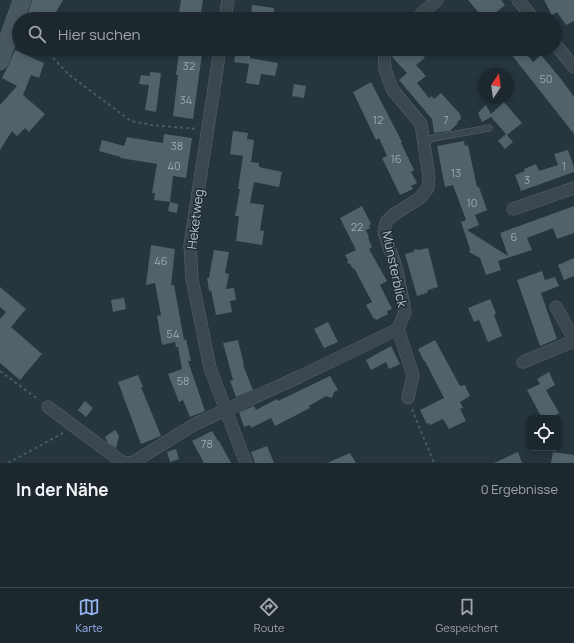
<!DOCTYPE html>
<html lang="de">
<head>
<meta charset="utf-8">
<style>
	:root { --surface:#1c282e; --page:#29343a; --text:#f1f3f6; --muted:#a0a6aa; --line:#3a444a; --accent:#95b2f1 }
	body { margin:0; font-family:Manrope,sans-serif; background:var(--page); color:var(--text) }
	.controls { position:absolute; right:12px; bottom:12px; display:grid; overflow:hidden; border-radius:8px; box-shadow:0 2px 6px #0003 }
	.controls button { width:36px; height:36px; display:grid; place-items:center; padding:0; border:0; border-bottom:1px solid var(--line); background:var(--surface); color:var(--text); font:20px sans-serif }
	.compass { position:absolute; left:478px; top:68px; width:36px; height:36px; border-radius:50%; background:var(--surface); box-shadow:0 2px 6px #0003; rotate:13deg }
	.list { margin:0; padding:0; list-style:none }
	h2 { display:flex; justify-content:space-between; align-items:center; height:52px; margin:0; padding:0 16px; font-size:17px }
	h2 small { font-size:13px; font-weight:400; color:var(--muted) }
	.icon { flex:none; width:22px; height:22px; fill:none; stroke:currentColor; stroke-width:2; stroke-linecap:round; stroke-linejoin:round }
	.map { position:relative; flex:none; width:574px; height:463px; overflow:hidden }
	.search { position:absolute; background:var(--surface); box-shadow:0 2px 6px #0003; left:12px; right:12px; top:12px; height:44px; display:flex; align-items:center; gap:10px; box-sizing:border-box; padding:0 14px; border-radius:22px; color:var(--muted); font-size:15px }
	.sheet { height:124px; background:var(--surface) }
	nav { display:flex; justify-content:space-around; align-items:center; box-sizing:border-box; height:56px; border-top:1px solid var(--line); background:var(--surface); font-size:11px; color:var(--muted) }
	nav a { display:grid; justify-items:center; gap:2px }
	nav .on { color:var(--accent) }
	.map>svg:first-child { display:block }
	.building { fill:#52626b }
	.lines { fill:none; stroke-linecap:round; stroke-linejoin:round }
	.lane-casing { stroke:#58646c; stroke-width:7 }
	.street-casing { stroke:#58646c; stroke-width:13 }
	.secondary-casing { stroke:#58646c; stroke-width:18 }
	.path { stroke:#485d5b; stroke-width:2; stroke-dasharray:3 3; stroke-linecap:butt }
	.lane { stroke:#3a474e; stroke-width:6 }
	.street { stroke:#3a474e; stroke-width:12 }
	.secondary { stroke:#495761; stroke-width:17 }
	.labels { text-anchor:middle; stroke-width:3; stroke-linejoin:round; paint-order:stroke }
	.number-label { font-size:11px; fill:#9ea9b2 }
	.street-label { font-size:13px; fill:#b7c1c9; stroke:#1f2c33 }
</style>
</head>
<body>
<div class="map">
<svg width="574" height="463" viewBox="0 0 574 463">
	<rect width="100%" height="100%" fill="#26353e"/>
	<g class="building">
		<path d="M 32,0 L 63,0 L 52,19 L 26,19 Z"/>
		<path d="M 181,0 L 203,0 L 200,19 L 178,19 Z"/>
		<path d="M 468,0 L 501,0 L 505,5 L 494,14 L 498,19 L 484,19 Z"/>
		<path d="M 544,0 L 574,0 L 574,21 L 566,25 L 557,12 L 552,15 Z"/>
		<path d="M 252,5 L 274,8 L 273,19 L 251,17 Z"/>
		<path d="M 400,49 L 417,49 L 425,58 L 416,65 L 426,76 L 417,83 L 429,98 L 432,96 L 434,99 L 441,93 L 460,114 L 461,119 L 457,122 L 458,123 L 450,131 L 434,133 L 432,119 L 399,80 L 407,73 L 392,57 Z"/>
		<path d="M 507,49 L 522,49 L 533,62 L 541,55 L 561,79 L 574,97 L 574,134 Z"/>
		<path d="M 15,50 L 44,63 L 39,78 L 31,75 L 23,95 L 45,114 L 29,132 L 25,128 L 17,136 L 12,131 L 0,150 L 0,105 L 17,86 L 2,78 L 9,64 Z"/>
		<path d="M 179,51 L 202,54 L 193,119 L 173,116 L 178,75 L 176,75 Z"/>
		<path d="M 236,51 L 250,53 L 250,58 L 278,63 L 275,76 L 261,74 L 259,85 L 246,83 L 249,64 L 234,62 Z"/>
		<path d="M 150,72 L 161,73 L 156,112 L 145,110 L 149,85 L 139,84 L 141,75 L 150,76 Z"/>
		<path d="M 371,82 L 402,142 L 401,143 L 414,170 L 411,172 L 417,183 L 411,186 L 413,189 L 400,195 L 382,158 L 387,156 L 379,138 L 376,140 L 353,92 Z"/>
		<path d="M 294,84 L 306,86 L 304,98 L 292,96 Z"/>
		<path d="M 504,102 L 522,123 L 507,135 L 513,142 L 505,149 L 498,141 L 506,134 L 491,117 L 482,122 L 478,113 L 486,105 L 491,114 Z"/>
		<path d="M 233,131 L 248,133 L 247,139 L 254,140 L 251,162 L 259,163 L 259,167 L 282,172 L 279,187 L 254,182 L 250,203 L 264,205 L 260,230 L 264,231 L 262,245 L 236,241 L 239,216 L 235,216 L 240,189 L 238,189 L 243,156 L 230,154 Z"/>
		<path d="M 164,134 L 192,138 L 186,178 L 173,176 L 170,202 L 154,200 L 155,193 L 152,193 L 157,164 L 120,158 L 121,157 L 99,151 L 102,140 L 124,146 L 127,137 L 163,143 Z"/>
		<path d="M 464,141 L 465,146 L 468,145 L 477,187 L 479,187 L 487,210 L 475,215 L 479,225 L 467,230 L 508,256 L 500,233 L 574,206 L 574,233 L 557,239 L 553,228 L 527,238 L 532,250 L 498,261 L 501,270 L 486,275 L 480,258 L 469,252 L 470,249 L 461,222 L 466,220 L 453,185 L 445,187 L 437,146 Z"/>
		<path d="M 568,150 L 574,167 L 574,172 L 521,191 L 515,175 L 525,171 L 524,169 L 536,164 L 539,171 L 558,165 L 554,154 Z"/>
		<path d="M 170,202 L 178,204 L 177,213 L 168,211 Z"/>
		<path d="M 362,206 L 371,224 L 369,225 L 370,228 L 366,230 L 369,237 L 368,238 L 372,247 L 369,249 L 387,281 L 380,285 L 392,309 L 387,311 L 388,314 L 376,320 L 375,318 L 374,319 L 366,305 L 372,302 L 354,268 L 353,269 L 350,264 L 347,263 L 348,260 L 345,255 L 356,250 L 340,218 Z"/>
		<path d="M 151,245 L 175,249 L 171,285 L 174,285 L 184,340 L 186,339 L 191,361 L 188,361 L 205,411 L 190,417 L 183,400 L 179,402 L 168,374 L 182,369 L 178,347 L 176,347 L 175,342 L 162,345 L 157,316 L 161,315 L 155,283 L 146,285 Z"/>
		<path d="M 428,248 L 438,287 L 428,290 L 427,293 L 417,296 L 405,254 L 413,252 L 415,249 L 419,250 Z"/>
		<path d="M 214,250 L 229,252 L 225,273 L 229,274 L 226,289 L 234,288 L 236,300 L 230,301 L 232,312 L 216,315 L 211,290 L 209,291 L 207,278 L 209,278 Z"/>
		<path d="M 574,258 L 574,276 L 564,280 L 558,265 Z"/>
		<path d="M 542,271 L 545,280 L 555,277 L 559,286 L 541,293 L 557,339 L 540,346 L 517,280 Z"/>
		<path d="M 0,287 L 26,309 L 11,327 L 42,354 L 20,380 L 0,363 L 0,319 L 6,312 L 0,307 Z"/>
		<path d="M 124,298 L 126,309 L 113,312 L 111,300 Z"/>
		<path d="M 490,299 L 496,313 L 494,315 L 502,336 L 488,342 L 479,320 L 474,322 L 468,308 Z"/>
		<path d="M 328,322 L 338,342 L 324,348 L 314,329 Z"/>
		<path d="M 238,340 L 244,365 L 243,365 L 253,390 L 236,397 L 230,381 L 233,380 L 223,343 Z"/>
		<path d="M 435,340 L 460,386 L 465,385 L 470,396 L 460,402 L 463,408 L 460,409 L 466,421 L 449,429 L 443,419 L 430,425 L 429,423 L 427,424 L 420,410 L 444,398 L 425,361 L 424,361 L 418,349 Z"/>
		<path d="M 391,346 L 400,364 L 389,369 L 386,362 L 371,370 L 366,360 Z"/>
		<path d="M 549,372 L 555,385 L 546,390 L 559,413 L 550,418 L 542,418 L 527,390 L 540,384 L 537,379 Z"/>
		<path d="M 138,375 L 143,387 L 141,387 L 161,436 L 141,444 L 118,382 Z"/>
		<path d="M 330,376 L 338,390 L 334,392 L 332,398 L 326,396 L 309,406 L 310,408 L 275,426 L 271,418 L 251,428 L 250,425 L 244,427 L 239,412 L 254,406 L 256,410 L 277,399 L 278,401 Z"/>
		<path d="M 85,401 L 93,408 L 86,417 L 78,410 Z"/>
		<path d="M 115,430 L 119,436 L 116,448 L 108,443 L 105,437 Z"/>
		<path d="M 212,431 L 218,441 L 219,441 L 231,463 L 204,463 L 192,441 Z"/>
		<path d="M 267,446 L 274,463 L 255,463 L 251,452 Z"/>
		<path d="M 176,449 L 179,459 L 170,462 L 167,452 Z"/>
		<path d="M 518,452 L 522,463 L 494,463 Z"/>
		<path d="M 553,452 L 574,455 L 574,463 L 551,463 Z"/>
		<path d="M 350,453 L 356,463 L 327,463 Z"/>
	</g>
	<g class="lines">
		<defs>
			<path id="lane" d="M 423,140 L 489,128"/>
			<g id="street">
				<path d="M 518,0 L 534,19"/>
				<path d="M 225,19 L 228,0"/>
				<path d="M 416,19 L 437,0"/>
				<path d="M 555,44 L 574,67"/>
				<path d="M 220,49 L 190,245 L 192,279 L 210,368 L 246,463"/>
				<path d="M 384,49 L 385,69 L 392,89 L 421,124 L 429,177 L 428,188 L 420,198 L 393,215 L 386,222 L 384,232 L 397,270 L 405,312 L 398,329 L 413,375 L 408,398"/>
				<path d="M 513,209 L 574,188"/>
				<path d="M 556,307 L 574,339"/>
				<path d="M 523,362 L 574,341"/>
				<path d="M 48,407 L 122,462 L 132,463 L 195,424 L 301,376 L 398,329"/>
			</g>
			<path id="secondary" d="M 0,61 L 22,0"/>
		</defs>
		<use href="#lane" class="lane-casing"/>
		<use href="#street" class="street-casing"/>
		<use href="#secondary" class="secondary-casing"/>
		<g class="path">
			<path d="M 45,49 L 68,74 L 131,121 L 152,125 L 197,129"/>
			<path d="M 0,371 L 39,400"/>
			<path d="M 412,409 L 434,463"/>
			<path d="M 8,463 L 63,433"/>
		</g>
		<use href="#lane" class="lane"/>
		<use href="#street" class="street"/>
		<use href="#secondary" class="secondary"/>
	</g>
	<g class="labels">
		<g class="number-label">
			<text x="189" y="70">32</text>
			<text x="546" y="83">50</text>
			<text x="186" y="104">34</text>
			<text x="378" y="124">12</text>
			<text x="446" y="124">7</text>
			<text x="177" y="150">38</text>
			<text x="396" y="163">16</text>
			<text x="174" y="170">40</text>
			<text x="564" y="170">1</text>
			<text x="456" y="177">13</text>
			<text x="527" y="184">3</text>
			<text x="472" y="207">10</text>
			<text x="357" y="231">22</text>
			<text x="514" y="241">6</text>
			<text x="161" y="265">46</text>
			<text x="173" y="338">54</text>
			<text x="183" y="385">58</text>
			<text x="207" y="448">78</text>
		</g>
		<g class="street-label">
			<text transform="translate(195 219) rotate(-83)" y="5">Heketweg</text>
			<text transform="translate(395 269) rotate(78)" y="5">Münsterblick</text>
		</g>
	</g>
</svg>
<div class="controls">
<button><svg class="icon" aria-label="locate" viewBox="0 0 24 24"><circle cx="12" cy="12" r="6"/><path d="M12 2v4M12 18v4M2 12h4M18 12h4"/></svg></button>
</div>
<svg class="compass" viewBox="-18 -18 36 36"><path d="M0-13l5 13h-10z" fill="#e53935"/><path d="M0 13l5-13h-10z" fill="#a0a6aa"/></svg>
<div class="search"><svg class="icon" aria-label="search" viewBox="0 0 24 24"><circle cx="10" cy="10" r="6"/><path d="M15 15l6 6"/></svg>Hier suchen</div>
</div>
<section class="sheet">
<h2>In der Nähe<small>0 Ergebnisse</small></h2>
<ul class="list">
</ul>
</section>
<nav>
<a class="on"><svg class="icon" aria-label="map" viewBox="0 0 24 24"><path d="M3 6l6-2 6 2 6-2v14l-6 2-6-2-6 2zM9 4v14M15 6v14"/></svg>Karte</a>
<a><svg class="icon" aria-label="directions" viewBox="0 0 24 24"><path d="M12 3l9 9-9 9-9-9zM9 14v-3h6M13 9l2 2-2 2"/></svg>Route</a>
<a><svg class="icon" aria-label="saved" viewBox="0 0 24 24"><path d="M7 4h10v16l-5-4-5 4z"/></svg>Gespeichert</a>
</nav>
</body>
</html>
